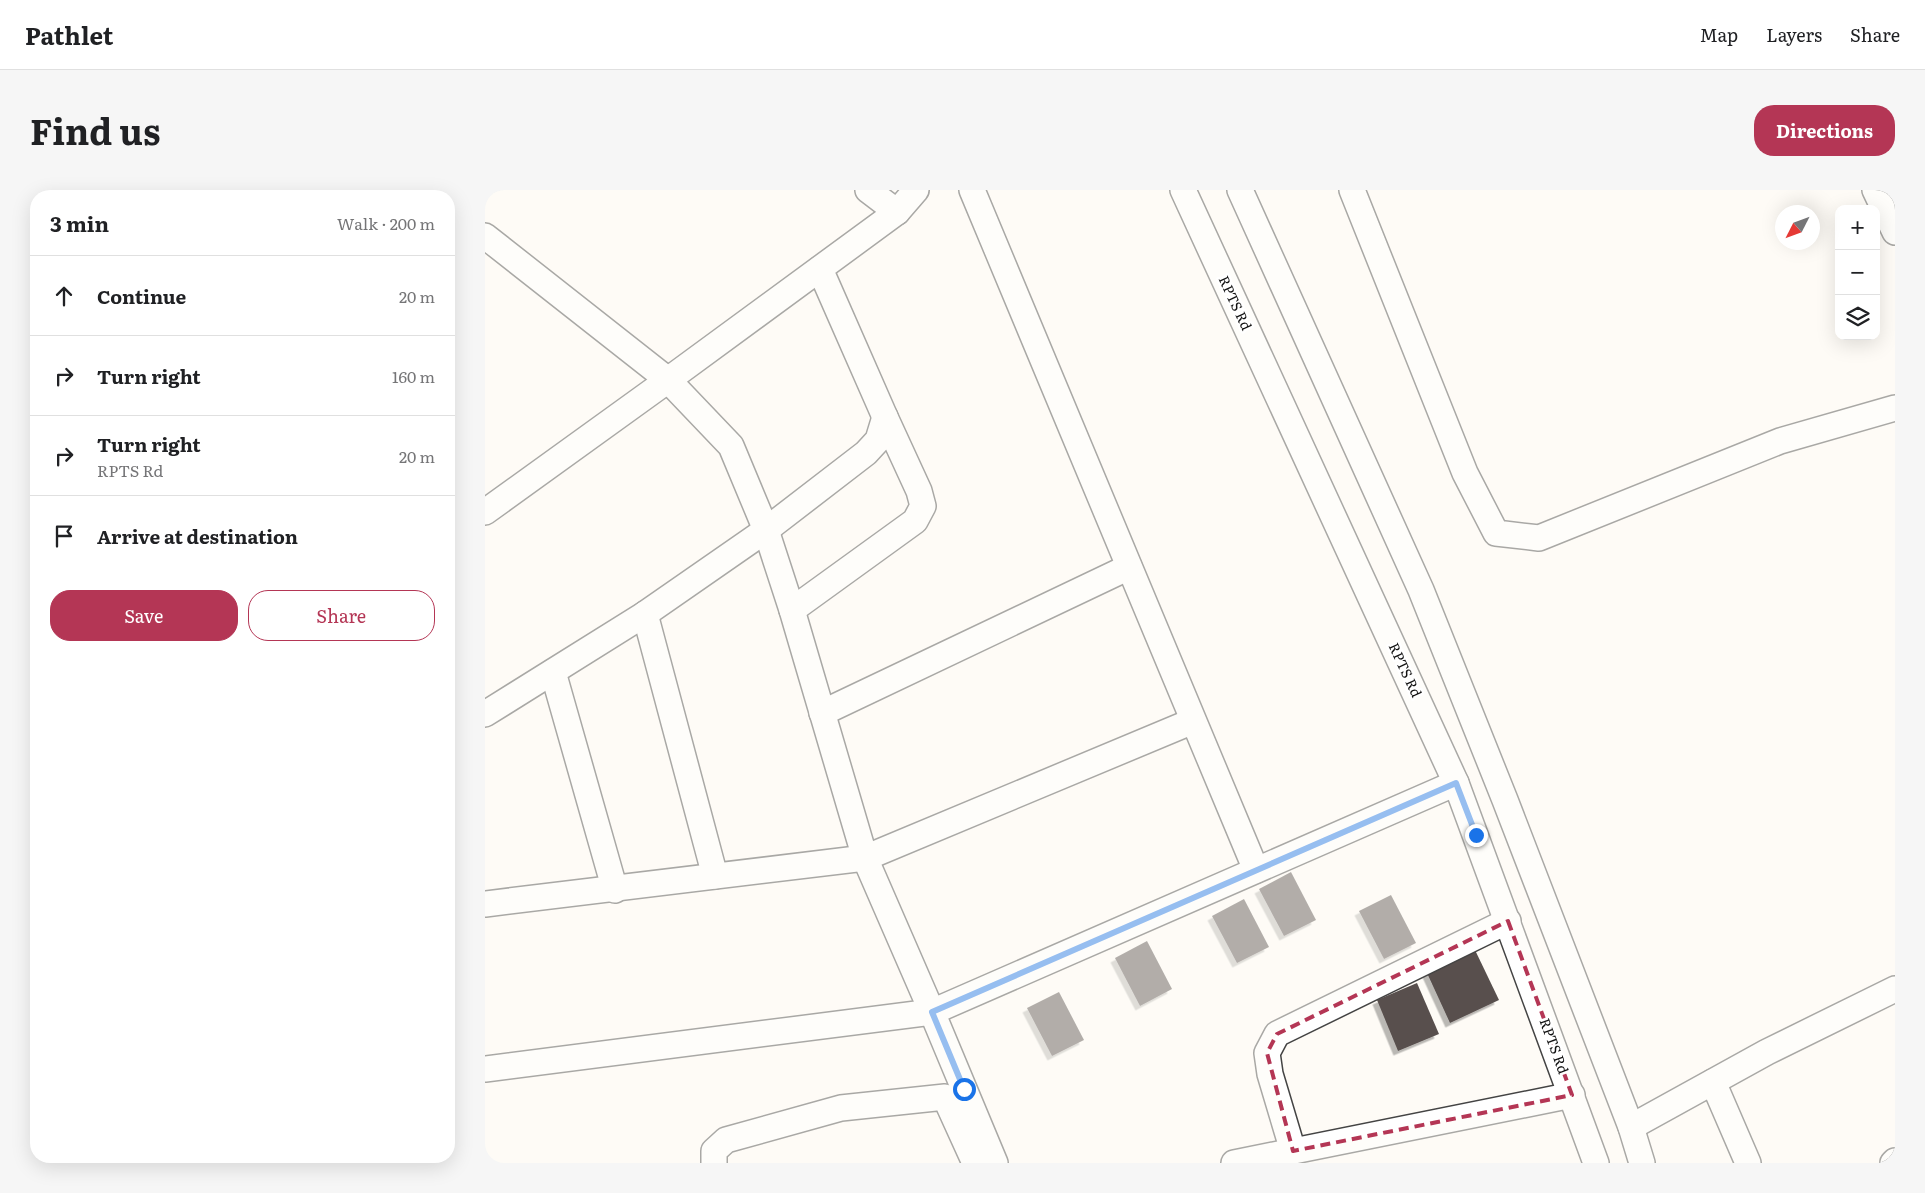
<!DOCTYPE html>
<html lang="en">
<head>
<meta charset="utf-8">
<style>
	:root { --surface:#fff; --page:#f6f6f6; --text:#202124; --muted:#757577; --line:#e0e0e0; --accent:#b43655 }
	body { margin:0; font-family:Literata,serif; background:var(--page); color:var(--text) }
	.controls { position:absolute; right:15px; top:15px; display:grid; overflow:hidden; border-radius:10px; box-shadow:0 5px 20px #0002 }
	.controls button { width:45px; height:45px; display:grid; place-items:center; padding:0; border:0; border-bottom:1px solid var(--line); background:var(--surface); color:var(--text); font:25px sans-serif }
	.compass { position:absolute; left:1290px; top:15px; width:45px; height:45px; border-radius:50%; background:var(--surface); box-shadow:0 5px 20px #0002; rotate:228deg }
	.stop { position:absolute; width:15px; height:15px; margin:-11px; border:4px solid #1a73e8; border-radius:50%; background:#fff }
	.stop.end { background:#1a73e8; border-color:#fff; box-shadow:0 1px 5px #0008 }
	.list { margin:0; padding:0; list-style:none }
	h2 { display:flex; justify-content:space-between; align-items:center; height:65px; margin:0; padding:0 20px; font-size:21px }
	h2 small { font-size:16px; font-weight:400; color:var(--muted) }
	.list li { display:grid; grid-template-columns:32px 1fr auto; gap:15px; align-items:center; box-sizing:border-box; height:80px; padding:0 20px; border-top:1px solid var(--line) }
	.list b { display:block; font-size:19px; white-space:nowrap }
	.list p { margin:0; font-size:16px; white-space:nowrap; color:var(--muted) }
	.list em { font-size:16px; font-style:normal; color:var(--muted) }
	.actions { display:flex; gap:10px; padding:15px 20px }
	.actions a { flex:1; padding:11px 0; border:1px solid var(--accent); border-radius:20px; text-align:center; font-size:18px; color:var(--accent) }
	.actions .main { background:var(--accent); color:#fff }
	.icon { flex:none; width:28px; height:28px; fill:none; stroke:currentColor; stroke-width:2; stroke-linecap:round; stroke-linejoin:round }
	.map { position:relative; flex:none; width:1410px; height:973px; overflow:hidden; border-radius:20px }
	header { display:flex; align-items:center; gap:30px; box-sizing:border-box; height:70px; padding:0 25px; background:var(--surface); border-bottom:1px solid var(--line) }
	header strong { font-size:24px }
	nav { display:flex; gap:28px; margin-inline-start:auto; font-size:18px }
	.intro { display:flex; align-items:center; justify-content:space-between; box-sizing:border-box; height:120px; padding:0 30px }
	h1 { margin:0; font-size:35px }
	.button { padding:12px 22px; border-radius:20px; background:var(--accent); color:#fff; font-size:18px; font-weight:700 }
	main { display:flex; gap:30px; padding:0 30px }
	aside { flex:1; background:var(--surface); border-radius:20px; box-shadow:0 5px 20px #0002 }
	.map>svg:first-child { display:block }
	.building { fill:#58504e; filter:url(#shadow) }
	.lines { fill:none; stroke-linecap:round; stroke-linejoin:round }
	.minor-casing { stroke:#444; stroke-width:28 }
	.minor { stroke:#fff; stroke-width:25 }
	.route { stroke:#1a73e8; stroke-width:6 }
	.marked { fill:none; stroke:#b43655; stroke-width:4; stroke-dasharray:10 6; stroke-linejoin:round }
	.labels { text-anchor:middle; stroke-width:5; stroke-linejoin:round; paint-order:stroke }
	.street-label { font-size:14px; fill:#111; stroke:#fff }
</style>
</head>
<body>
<header>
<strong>Pathlet</strong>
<nav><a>Map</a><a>Layers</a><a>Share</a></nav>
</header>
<div class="intro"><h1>Find us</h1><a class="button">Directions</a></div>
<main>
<aside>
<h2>3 min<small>Walk · 200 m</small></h2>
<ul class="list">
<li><svg class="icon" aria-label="ahead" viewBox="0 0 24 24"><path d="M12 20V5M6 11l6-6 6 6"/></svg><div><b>Continue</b></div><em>20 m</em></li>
<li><svg class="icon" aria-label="right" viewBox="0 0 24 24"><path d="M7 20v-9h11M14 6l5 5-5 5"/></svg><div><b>Turn right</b></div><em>160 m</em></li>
<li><svg class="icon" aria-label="right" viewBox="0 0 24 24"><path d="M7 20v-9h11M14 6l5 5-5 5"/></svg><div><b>Turn right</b><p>RPTS Rd</p></div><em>20 m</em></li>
<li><svg class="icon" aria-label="arrive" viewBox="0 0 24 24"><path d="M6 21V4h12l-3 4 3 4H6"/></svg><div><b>Arrive at destination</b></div></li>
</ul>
<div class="actions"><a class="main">Save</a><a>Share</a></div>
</aside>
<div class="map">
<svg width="1410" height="973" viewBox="0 0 1410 973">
	<defs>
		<filter id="shadow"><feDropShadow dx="-4.5" dy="4.5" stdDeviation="0" flood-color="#0004"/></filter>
	</defs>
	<rect width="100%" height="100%" fill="#fefbf6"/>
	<g class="building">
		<path d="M 806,682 L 831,730 L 799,746 L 774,699 Z"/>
		<path d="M 906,705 L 931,753 L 899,769 L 874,721 Z"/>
		<path d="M 759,709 L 784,757 L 752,773 L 727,726 Z"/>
		<path d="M 662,751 L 687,799 L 655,816 L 630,768 Z"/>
		<path d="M 990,760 L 1014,810 L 965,833 L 942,783 Z"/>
		<path d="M 932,793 L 954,844 L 913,861 L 892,810 Z"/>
		<path d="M 574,802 L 599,850 L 567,866 L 542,818 Z"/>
	</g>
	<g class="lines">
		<defs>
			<g id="minor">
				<path d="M 383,0 L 412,22"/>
				<path d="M 487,0 L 771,680"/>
				<path d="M 698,0 L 971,593 L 1111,973"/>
				<path d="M 755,0 L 936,400 L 1020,610 L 1146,937 L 1157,973"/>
				<path d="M 867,0 L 980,283 L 1011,343 L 1054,348 L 1295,251 L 1410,218"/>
				<path d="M 1390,0 L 1410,42"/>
				<path d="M 0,46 L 183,190 L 246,256 L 281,340 L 307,420 L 380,668 L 447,822 L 510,973"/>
				<path d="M 0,322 L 183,190 L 412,22 L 431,0"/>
				<path d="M 307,420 L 430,331 L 438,316 L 434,301 L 400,227 L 335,79"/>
				<path d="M 160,424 L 230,686"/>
				<path d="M 68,482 L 130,700"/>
				<path d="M 337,523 L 644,377"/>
				<path d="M 0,524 L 160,424 L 281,340 L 381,263 L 393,250 L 400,227"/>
				<path d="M 0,714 L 380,668 L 708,531"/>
				<path d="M 0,879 L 447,822 L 971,593"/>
				<path d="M 1228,892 L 1263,973"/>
				<path d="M 1146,937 L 1282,862 L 1410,799"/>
				<path d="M 808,961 L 785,884 L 782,863 L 792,844 L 1023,731"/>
				<path d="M 229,973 L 229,961 L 241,950 L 356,918 L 460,907 L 490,973"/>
				<path d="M 749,973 L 1087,905"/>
				<path d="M 1408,973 L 1410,971"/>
			</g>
		</defs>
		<use href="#minor" class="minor-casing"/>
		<use href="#minor" class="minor"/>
	</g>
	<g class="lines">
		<path class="route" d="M 479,899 L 447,822 L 971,593 L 991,645"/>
	</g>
	<path d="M0 0H1410V973H0ZM 1023,731 L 1087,905 L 808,961 L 782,863 L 792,844 Z" fill="#fefbf6" fill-opacity=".55" fill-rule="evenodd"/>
	<path class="marked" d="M 1023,731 L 1087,905 L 808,961 L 782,863 L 792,844 Z"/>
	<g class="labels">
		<g class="street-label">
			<text transform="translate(750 113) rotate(65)" y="5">RPTS Rd</text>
			<text transform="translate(920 480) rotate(65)" y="5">RPTS Rd</text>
			<text transform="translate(1069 856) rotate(70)" y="5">RPTS Rd</text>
		</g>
	</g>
</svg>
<div class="controls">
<button>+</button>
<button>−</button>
<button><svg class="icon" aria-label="layers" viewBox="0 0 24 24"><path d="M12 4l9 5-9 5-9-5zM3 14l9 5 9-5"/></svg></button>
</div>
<svg class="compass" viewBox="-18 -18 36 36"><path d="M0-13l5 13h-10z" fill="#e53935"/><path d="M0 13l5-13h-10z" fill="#757577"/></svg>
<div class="stop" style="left:479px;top:899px"></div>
<div class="stop end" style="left:991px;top:645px"></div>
</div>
</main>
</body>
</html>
